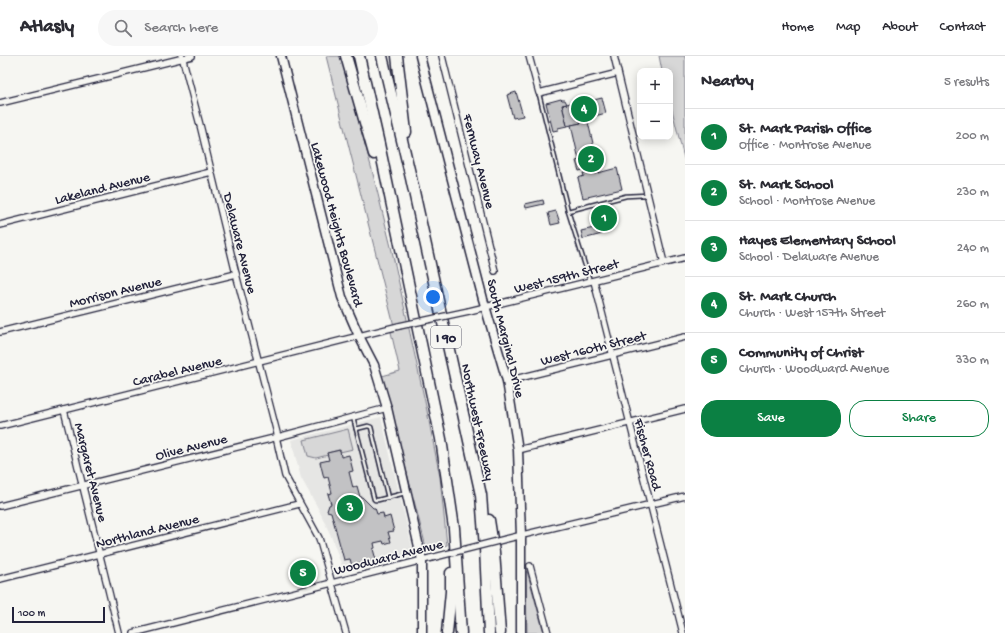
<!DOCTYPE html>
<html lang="en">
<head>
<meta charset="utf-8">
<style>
	:root { --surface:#fff; --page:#f7f7f7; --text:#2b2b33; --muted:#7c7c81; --line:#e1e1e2; --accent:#0b8043 }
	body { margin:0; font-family:"Gochi Hand",sans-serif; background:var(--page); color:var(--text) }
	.controls { position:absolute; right:12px; top:12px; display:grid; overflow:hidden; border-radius:8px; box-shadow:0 2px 10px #0003 }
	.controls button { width:36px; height:36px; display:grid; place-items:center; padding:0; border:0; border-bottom:1px solid var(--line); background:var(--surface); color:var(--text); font:20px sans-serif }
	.scale { position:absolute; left:12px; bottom:10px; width:93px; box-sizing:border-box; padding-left:4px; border:2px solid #22223b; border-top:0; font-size:11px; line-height:14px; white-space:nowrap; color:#22223b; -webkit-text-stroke:3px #f6f6f2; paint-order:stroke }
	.you { position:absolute; left:433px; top:241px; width:14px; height:14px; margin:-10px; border:3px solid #fff; border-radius:50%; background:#1a73e8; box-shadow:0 0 0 6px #1a73e833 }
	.badge { display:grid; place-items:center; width:26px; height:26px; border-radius:50%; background:var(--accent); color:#fff; font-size:13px; font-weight:700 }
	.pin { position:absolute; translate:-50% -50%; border:2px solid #fff; box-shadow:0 1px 4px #0006 }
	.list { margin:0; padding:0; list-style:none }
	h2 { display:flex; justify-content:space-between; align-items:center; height:52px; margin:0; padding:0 16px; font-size:17px }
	h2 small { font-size:13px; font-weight:400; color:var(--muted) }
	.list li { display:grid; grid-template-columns:26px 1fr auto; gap:12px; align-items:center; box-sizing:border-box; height:56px; padding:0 16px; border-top:1px solid var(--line) }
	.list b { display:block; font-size:15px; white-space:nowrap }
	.list p { margin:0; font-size:13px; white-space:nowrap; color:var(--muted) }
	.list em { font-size:13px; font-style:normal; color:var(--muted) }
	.actions { display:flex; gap:8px; padding:12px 16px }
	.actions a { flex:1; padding:9px 0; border:1px solid var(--accent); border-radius:16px; text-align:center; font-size:14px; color:var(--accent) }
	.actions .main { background:var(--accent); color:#fff }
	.icon { flex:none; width:22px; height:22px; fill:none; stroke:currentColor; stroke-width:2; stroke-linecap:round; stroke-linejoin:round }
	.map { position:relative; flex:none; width:685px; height:577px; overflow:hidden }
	header { display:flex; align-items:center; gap:24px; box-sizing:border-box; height:56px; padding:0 20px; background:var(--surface); border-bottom:1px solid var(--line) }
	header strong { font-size:19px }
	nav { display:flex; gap:22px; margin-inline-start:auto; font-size:14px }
	.search { width:280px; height:36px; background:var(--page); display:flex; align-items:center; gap:10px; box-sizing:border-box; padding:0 14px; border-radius:22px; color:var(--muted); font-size:15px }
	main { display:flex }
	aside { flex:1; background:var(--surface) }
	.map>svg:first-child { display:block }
	.built { fill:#e6e6e4 }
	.green { fill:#d7d7d7; stroke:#7c7c89 }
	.building { fill:#c2c2c4; stroke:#22223b }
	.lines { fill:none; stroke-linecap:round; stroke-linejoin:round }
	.service-casing { stroke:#22223b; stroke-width:5.5 }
	.minor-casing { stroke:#22223b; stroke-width:8 }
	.secondary-casing { stroke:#22223b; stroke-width:11 }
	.motorway-casing { stroke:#22223b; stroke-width:13 }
	.service { stroke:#f6f6f2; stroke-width:2.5 }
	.minor { stroke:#f6f6f2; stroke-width:5.5 }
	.secondary { stroke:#f6f6f2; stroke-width:8 }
	.motorway { stroke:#f6f6f2; stroke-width:10 }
	.minor-bridge-casing { stroke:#22223b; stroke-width:8; stroke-linecap:butt }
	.minor-bridge { stroke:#f6f6f2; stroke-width:5.5 }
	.labels { text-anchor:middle; stroke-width:3.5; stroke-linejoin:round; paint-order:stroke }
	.shield { fill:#f6f6f2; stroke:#626272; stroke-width:1 }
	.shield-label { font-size:13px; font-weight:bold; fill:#22223b }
	.street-label { font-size:14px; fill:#22223b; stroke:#f6f6f2 }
</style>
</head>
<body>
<header>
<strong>Atlasly</strong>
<div class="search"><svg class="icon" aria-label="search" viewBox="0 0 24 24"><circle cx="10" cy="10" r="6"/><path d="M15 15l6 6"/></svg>Search here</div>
<nav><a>Home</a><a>Map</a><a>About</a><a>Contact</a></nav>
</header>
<main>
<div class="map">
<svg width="685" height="577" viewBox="0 0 685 577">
	<rect width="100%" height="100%" fill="#f6f6f2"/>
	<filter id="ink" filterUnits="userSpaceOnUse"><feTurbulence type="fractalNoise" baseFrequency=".025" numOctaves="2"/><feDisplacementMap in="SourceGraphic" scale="8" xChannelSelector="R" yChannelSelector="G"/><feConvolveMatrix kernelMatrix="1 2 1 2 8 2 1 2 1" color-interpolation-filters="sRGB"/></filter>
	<g filter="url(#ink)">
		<path class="built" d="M 381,361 L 414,499 L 344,516 L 331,480 L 318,452 L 301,422 L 291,384 Z"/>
		<g class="green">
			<path d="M 326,0 L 341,0 L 372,114 L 392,195 L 427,355 L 440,421 L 447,489 L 427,495 L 382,320 L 400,315 L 391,276 L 395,274 Z"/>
			<path d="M 659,0 L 685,0 L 685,106 L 670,46 L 670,15 L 662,15 Z"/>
			<path d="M 348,373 L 353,393 L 340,396 L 339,394 L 327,397 L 328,399 L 316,402 L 308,400 L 304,384 Z"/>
			<path d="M 527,515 L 544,577 L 527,577 L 526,517 Z"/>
		</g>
		<g class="building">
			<path d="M 516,36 L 523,60 L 513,62 L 507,39 Z"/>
			<path d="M 602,42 L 606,57 L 580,64 L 581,67 L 567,70 L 562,49 L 576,46 L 577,48 Z"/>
			<path d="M 561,43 L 562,44 L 565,44 L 567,48 L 562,49 L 567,70 L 558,72 L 558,74 L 553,75 L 546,47 Z"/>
			<path d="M 587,62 L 596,100 L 599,99 L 602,101 L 603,105 L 602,109 L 592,112 L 594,118 L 617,112 L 622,133 L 583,142 L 578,122 L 584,120 L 583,117 L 590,115 L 589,112 L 579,115 L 576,105 L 579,104 L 571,69 L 581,67 L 580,64 Z"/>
			<path d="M 543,144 L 544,148 L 526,152 L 525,148 Z"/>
			<path d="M 606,153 L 607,157 L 611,156 L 612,158 L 613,166 L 609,167 L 608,163 L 605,164 L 605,168 L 598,170 L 594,156 Z"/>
			<path d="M 556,155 L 560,167 L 551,169 L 548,157 Z"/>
			<path d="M 600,169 L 602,178 L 583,183 L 581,175 L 598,171 L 598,170 Z"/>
			<path d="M 340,394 L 341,401 L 349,399 L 353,415 L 349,416 L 353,432 L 357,430 L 360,441 L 362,441 L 373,452 L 375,452 L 377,458 L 383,457 L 384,462 L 390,460 L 394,475 L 388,476 L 391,486 L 384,488 L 383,485 L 374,487 L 375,492 L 373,493 L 376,504 L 352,510 L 350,503 L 344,504 L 331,456 L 327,455 L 329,449 L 331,448 L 328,438 L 332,437 L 328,421 L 324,422 L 320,406 L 329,404 L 327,397 Z"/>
		</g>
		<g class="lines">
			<defs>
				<g id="service">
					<path d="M 539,38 L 568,155 L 626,140 L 647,139"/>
					<path d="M 568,155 L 590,225"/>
					<path d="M 353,361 L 374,443 L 375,444 L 378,444 L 405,437"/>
					<path d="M 356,373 L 368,370 L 371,371 L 388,442"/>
				</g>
				<g id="minor">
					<path d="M 182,0 L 201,73 L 236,218 L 278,381"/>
					<path d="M 442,0 L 495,215"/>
					<path d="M 529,0 L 539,37 L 618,17"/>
					<path d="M 614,0 L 664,207"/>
					<path d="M 0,47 L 192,0"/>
					<path d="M 0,169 L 211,116"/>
					<path d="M 594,225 L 683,577"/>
					<path d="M 469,255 L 685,202"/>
					<path d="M 0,276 L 236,218"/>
					<path d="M 507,325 L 685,281"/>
					<path d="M 64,354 L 119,577"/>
					<path d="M 0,370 L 399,270"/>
					<path d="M 276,381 L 285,420 L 319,482 L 346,577"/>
					<path d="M 518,394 L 685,353"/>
					<path d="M 0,450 L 278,381 L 387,352"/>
					<path d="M 506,483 L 685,440"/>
					<path d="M 530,510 L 548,577"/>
					<path d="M 0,523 L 299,448"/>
					<path d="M 133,577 L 431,502"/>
				</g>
				<g id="secondary">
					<path d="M 281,0 L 342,241 L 359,280 L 374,309 L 387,352 L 422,504 L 422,577"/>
					<path d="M 420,0 L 483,243 L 507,325 L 518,394 L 521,480 L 521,577"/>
				</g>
				<g id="motorway">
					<path d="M 346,0 L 374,98"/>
					<path d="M 359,0 L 379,88 L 441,383 L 454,472 L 461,577"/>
					<path d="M 382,0 L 411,122 L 481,439 L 485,492 L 489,577"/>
					<path d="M 397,0 L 406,76"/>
					<path d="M 489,464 L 494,496 L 500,577"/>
					<path d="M 447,577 L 451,536 L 451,517"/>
				</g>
			</defs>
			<use href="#service" class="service-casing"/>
			<use href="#minor" class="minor-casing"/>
			<use href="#secondary" class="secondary-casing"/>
			<use href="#motorway" class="motorway-casing"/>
			<use href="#service" class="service"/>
			<use href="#minor" class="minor"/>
			<use href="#secondary" class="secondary"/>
			<use href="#motorway" class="motorway"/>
			<defs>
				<g id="minor-bridge">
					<path d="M 399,270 L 469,255"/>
					<path d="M 431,502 L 506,483"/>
				</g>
			</defs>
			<use href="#minor-bridge" class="minor-bridge-casing"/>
			<use href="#minor-bridge" class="minor-bridge"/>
		</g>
	</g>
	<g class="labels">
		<rect class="shield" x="431" y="270" width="30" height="22" rx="3"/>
		<g class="shield-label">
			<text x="446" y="286">I 90</text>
		</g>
		<g class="street-label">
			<text transform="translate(480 105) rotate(76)" y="5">Fernway Avenue</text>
			<text transform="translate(102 131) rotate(-14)" y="5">Lakeland Avenue</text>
			<text transform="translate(338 168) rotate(75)" y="5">Lakewood Heights Boulevard</text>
			<text transform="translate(241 187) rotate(76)" y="5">Delaware Avenue</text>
			<text transform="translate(566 219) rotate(-14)" y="5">West 159th Street</text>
			<text transform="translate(115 235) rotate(-14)" y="5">Morrison Avenue</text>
			<text transform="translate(507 282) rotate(76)" y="5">South Marginal Drive</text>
			<text transform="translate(593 291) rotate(-14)" y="5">West 160th Street</text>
			<text transform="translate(177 314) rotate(-14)" y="5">Carabel Avenue</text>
			<text transform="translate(479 366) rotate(78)" y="5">Northwest Freeway</text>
			<text transform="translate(191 390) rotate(-14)" y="5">Olive Avenue</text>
			<text transform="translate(649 398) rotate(75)" y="5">Fischer Road</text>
			<text transform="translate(92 416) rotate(76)" y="5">Margaret Avenue</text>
			<text transform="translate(147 474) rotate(-14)" y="5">Northland Avenue</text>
			<text transform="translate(388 500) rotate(-14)" y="5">Woodward Avenue</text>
		</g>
	</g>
</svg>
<div class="controls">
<button>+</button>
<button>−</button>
</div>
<div class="scale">100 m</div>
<div class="you"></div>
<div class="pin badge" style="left:604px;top:162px">1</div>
<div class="pin badge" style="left:591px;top:103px">2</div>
<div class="pin badge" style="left:350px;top:452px">3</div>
<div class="pin badge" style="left:584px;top:53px">4</div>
<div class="pin badge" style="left:303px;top:517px">5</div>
</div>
<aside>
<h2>Nearby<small>5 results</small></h2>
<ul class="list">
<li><span class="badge">1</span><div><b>St. Mark Parish Office</b><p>Office · Montrose Avenue</p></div><em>200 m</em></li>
<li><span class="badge">2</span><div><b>St. Mark School</b><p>School · Montrose Avenue</p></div><em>230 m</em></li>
<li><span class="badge">3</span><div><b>Hayes Elementary School</b><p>School · Delaware Avenue</p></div><em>240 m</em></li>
<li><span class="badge">4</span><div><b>St. Mark Church</b><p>Church · West 157th Street</p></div><em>260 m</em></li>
<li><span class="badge">5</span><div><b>Community of Christ</b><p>Church · Woodward Avenue</p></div><em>330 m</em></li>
</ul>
<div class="actions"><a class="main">Save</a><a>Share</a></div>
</aside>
</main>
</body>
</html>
